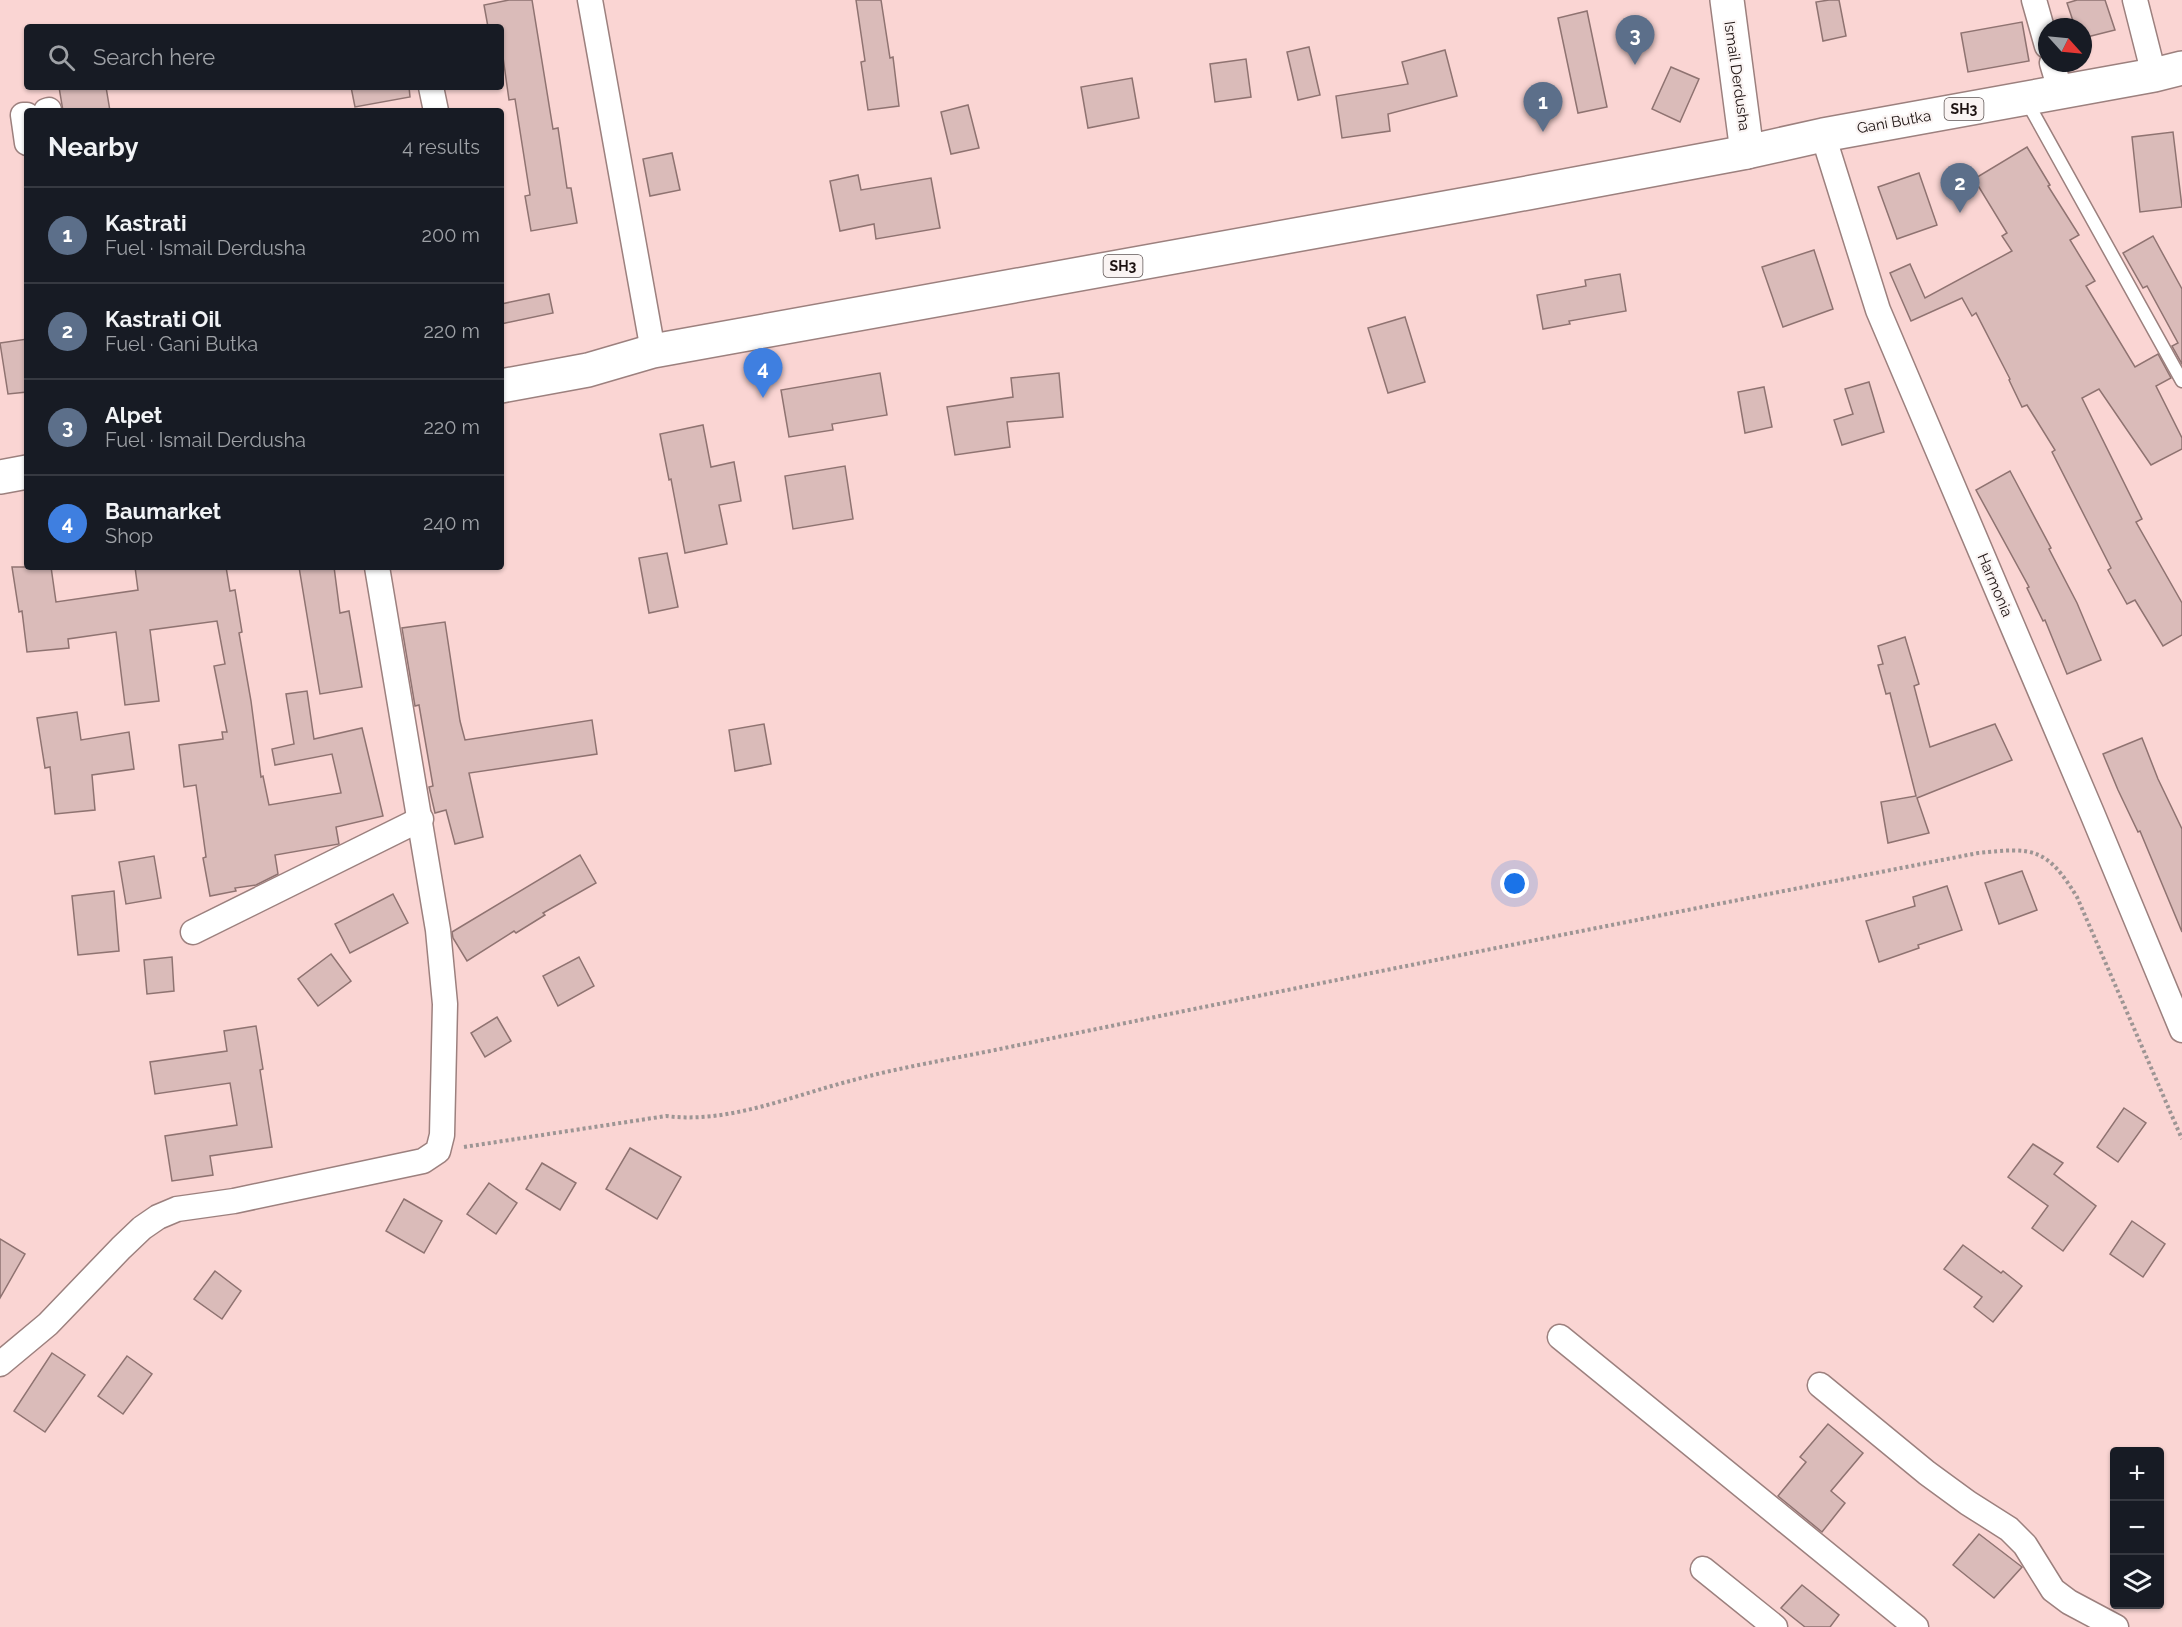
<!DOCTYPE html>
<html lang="en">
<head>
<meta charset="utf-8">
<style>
	:root { --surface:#171b24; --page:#242831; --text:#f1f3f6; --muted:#9ea1a6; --line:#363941; --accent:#7c3aed }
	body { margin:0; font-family:Raleway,sans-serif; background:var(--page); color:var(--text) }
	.controls { position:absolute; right:18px; bottom:18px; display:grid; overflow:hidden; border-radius:6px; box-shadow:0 2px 4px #0004 }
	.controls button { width:54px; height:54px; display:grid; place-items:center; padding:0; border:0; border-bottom:2px solid var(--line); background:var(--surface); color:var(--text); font:30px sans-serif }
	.compass { position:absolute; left:2038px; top:18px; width:54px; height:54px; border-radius:50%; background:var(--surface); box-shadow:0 2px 4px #0004; rotate:117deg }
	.you { position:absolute; left:1515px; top:884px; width:21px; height:21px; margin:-15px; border:4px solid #fff; border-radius:50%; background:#1a73e8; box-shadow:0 0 0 9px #1a73e833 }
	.badge { display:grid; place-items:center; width:39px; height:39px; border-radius:50%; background:var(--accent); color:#fff; font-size:20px; font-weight:700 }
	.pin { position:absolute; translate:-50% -50px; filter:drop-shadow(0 2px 3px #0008) }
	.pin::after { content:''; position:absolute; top:32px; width:21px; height:18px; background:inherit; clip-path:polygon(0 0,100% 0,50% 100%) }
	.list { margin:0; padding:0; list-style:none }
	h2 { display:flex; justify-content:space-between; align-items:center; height:78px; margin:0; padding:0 24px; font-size:26px }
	h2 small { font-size:20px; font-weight:400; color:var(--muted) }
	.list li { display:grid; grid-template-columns:39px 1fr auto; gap:18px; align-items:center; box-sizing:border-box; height:96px; padding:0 24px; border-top:2px solid var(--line) }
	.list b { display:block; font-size:22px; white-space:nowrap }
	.list p { margin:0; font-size:20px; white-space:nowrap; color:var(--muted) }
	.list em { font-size:20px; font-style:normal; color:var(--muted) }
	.icon { flex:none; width:33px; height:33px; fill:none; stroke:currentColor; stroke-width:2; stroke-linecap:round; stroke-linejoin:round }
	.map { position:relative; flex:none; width:2182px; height:1627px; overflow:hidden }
	.search { position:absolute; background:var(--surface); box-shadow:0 2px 4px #0004; left:24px; top:24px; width:480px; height:66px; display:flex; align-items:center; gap:15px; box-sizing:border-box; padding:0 21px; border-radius:6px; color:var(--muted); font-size:22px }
	.panel { position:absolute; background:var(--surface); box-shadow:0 2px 4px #0004; left:24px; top:108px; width:480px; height:462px; border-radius:6px }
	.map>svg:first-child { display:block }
	.green { fill:#fad5d3; fill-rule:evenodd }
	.building { fill:#dabbb9; stroke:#8f7371; stroke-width:1.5 }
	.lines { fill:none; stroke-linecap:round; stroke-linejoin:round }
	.service-casing { stroke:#9c807e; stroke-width:15 }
	.minor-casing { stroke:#9c807e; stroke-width:27 }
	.secondary-casing { stroke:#9c807e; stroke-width:36 }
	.primary-casing { stroke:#9c807e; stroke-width:36 }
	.path { stroke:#9d9594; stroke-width:4; stroke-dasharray:3 3; stroke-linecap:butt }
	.service { stroke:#fff; stroke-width:12 }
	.minor { stroke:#fff; stroke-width:24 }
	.secondary { stroke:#fff; stroke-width:33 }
	.primary { stroke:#fff; stroke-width:33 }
	.labels { text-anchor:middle; stroke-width:4.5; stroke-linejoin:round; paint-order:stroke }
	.shield { fill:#faf4f3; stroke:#5f5655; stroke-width:1.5 }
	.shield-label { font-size:14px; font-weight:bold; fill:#1c1211 }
	.street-label { font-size:15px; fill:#1c1211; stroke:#faf4f3 }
</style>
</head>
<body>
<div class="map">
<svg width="2182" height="1627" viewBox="0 0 2182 1627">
	<rect width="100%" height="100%" fill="#faf4f3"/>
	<path class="green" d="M 0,0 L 2182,0 L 2182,1627 L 0,1627 ZM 27,27 L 501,27 L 501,87 L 27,87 ZM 2047,27 L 2083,27 L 2083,63 L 2047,63 ZM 27,111 L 501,111 L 501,567 L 27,567 ZM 2114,1452 L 2160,1452 L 2160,1604 L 2114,1604 Z"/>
	<g class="building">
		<path d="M 509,0 L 532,0 L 553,129 L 558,128 L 567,188 L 571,188 L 577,223 L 531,231 L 525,196 L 530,195 L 515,99 L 509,100 L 501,43 L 501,27 L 488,27 L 484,5 Z"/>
		<path d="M 856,0 L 881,0 L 890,58 L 893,57 L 899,106 L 868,110 L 861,62 L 865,61 Z"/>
		<path d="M 1829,0 L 1839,0 L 1846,36 L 1823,41 L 1816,2 Z"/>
		<path d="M 2077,0 L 2105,0 L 2115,30 L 2083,38 L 2083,27 L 2075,27 L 2067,3 Z"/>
		<path d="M 1587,11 L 1607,107 L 1578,113 L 1558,18 Z"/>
		<path d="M 2022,22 L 2029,61 L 1968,72 L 1961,33 Z"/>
		<path d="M 1309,47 L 1320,95 L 1298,100 L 1287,52 Z"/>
		<path d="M 1445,50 L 1457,96 L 1388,114 L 1390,131 L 1342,138 L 1336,96 L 1408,84 L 1402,62 Z"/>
		<path d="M 1246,59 L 1251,97 L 1215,102 L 1210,64 Z"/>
		<path d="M 1671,67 L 1699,79 L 1680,122 L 1652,109 Z"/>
		<path d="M 1132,78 L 1139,118 L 1088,128 L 1081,87 Z"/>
		<path d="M 59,87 L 106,87 L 110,111 L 63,111 Z"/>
		<path d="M 351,87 L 409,87 L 410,97 L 355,107 Z"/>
		<path d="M 968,105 L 979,148 L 951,154 L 941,112 Z"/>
		<path d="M 2173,132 L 2182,207 L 2140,212 L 2132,137 Z"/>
		<path d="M 2027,147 L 2050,185 L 2048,186 L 2079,235 L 2070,240 L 2095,281 L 2086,286 L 2135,367 L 2158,354 L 2171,378 L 2156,386 L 2182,438 L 2182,449 L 2151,465 L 2099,389 L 2082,398 L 2142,519 L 2136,522 L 2182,603 L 2182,635 L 2163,646 L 2135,600 L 2127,604 L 2108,570 L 2111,568 L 2052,452 L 2055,450 L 2027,405 L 2022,407 L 2009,380 L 2010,379 L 1976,313 L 1972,316 L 1962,298 L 1911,321 L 1890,273 L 1910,264 L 1925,298 L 2012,251 L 2002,236 L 2007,233 L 1974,179 Z"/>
		<path d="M 672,153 L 680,190 L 650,196 L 643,159 Z"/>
		<path d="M 1919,173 L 1937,225 L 1897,239 L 1878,187 Z"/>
		<path d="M 858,175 L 861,190 L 931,178 L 940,228 L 876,239 L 874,224 L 840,231 L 830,181 Z"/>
		<path d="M 2153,236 L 2182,289 L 2182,364 L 2172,346 L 2178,343 L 2147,286 L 2143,288 L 2123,253 Z"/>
		<path d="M 1814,250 L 1833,309 L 1783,327 L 1762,267 Z"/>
		<path d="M 1620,274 L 1626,311 L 1569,321 L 1570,324 L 1543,329 L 1537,295 L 1586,286 L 1585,280 Z"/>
		<path d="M 549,294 L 553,313 L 501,324 L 501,304 Z"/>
		<path d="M 1405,317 L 1425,382 L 1388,393 L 1368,328 Z"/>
		<path d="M 27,339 L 27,392 L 8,394 L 0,343 Z"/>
		<path d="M 880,373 L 887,415 L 832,424 L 833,430 L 789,437 L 781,390 Z"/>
		<path d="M 1059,373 L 1063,417 L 1007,422 L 1010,447 L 955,455 L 947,407 L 1013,397 L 1011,378 Z"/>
		<path d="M 1869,382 L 1884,432 L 1842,445 L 1834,420 L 1853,414 L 1845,389 Z"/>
		<path d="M 1764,387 L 1772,427 L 1745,433 L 1738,392 Z"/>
		<path d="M 703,425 L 711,467 L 734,462 L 741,501 L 719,505 L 727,544 L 685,553 L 671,479 L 669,480 L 660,434 Z"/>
		<path d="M 845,466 L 853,519 L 793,529 L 785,476 Z"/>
		<path d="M 2010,471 L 2051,548 L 2049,549 L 2077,603 L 2101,660 L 2067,674 L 2045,620 L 2043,621 L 2027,588 L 2029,587 L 1976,490 Z"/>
		<path d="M 667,553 L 678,607 L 649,613 L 639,558 Z"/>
		<path d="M 12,567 L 51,567 L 56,602 L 138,590 L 135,567 L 226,567 L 230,591 L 235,590 L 242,632 L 239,633 L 251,701 L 261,777 L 263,776 L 269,805 L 341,793 L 332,754 L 275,765 L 272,749 L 294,744 L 286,694 L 307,691 L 314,739 L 362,728 L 383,816 L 336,827 L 339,844 L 275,855 L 278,874 L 256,885 L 235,888 L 236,891 L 210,896 L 203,858 L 206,857 L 196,785 L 184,787 L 179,745 L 223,739 L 222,732 L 227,732 L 214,666 L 225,664 L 217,621 L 150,630 L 159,701 L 125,705 L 116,632 L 68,639 L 69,648 L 27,652 L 22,611 L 19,612 Z"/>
		<path d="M 299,567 L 334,567 L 340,613 L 349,611 L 362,687 L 320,694 Z"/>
		<path d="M 445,622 L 460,721 L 465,740 L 592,720 L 597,754 L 469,773 L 483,837 L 455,844 L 446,810 L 435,813 L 429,787 L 433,786 L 419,705 L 415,706 L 402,628 Z"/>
		<path d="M 1905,637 L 1919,684 L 1914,686 L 1930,747 L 1995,724 L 2012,760 L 1917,798 L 1929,833 L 1888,843 L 1881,802 L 1916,796 L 1890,693 L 1886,694 L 1878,665 L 1883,664 L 1878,646 Z"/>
		<path d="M 77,712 L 81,740 L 129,732 L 134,769 L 92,775 L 95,810 L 55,814 L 50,767 L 45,768 L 37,718 Z"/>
		<path d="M 764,724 L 771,764 L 735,771 L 729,730 Z"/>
		<path d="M 2142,738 L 2158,779 L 2182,829 L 2182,932 L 2140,831 L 2138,832 L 2118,790 L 2103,754 Z"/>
		<path d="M 580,855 L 596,883 L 543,913 L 545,915 L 516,933 L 514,931 L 467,961 L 453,938 L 452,932 Z"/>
		<path d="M 154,856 L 161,898 L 126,904 L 119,862 Z"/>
		<path d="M 2022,871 L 2037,910 L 1999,924 L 1985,883 Z"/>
		<path d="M 1947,886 L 1962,930 L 1918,945 L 1919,948 L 1879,962 L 1866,921 L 1915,906 L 1913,897 Z"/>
		<path d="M 114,891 L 119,951 L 78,955 L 72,896 Z"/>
		<path d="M 393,894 L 408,923 L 350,953 L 335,924 Z"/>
		<path d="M 331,954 L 351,981 L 318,1006 L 298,979 Z"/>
		<path d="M 172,957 L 174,991 L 147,994 L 144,960 Z"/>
		<path d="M 579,957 L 594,986 L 558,1006 L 543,976 Z"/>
		<path d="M 497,1017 L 511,1041 L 485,1057 L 471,1033 Z"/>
		<path d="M 256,1026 L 263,1069 L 260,1070 L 272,1147 L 210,1156 L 213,1175 L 172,1181 L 165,1136 L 237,1125 L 230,1083 L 155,1094 L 150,1062 L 227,1051 L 224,1031 Z"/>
		<path d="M 2124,1108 L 2146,1123 L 2118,1162 L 2097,1147 Z"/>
		<path d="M 2033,1144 L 2063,1163 L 2054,1174 L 2096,1206 L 2063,1251 L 2032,1228 L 2048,1206 L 2008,1177 Z"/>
		<path d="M 630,1148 L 681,1177 L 657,1219 L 606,1189 Z"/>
		<path d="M 542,1163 L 576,1183 L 560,1210 L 526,1189 Z"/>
		<path d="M 489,1183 L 517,1203 L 496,1234 L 467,1214 Z"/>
		<path d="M 404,1199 L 442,1221 L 424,1253 L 386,1231 Z"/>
		<path d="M 2132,1221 L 2165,1244 L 2143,1277 L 2110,1254 Z"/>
		<path d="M 0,1239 L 25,1254 L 0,1298 Z"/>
		<path d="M 1963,1245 L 2001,1273 L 2003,1271 L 2022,1286 L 1993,1322 L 1974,1307 L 1982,1297 L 1944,1269 Z"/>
		<path d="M 215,1271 L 241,1291 L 222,1319 L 194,1299 Z"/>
		<path d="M 52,1353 L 85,1375 L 45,1432 L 14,1411 Z"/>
		<path d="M 127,1356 L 152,1374 L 123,1414 L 98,1396 Z"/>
		<path d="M 1828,1424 L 1863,1453 L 1831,1491 L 1845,1503 L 1822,1532 L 1778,1496 L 1806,1462 L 1800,1457 Z"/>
		<path d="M 1979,1534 L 2022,1567 L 1994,1598 L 1953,1565 Z"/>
		<path d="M 1802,1585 L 1839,1615 L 1830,1627 L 1805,1627 L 1781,1608 Z"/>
	</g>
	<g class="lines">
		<defs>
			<path id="service" d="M 2026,100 L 2182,381"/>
			<g id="minor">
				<path d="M 590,0 L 653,351"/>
				<path d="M 2034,0 L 2047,46"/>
				<path d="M 2135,0 L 2154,75"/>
				<path d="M 2052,63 L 2061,93"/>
				<path d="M 431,87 L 436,111"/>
				<path d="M 46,111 L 49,110"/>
				<path d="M 27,115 L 23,115 L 27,143"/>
				<path d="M 1823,135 L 1878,310 L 2092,813 L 2182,1030"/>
				<path d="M 193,932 L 421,819"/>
				<path d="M 1560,1337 L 1916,1627"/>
				<path d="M 0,1364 L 48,1324 L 121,1248 L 142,1228 L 158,1217 L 177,1209 L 234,1201 L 423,1161 L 438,1151 L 442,1135 L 445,1004 L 438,930 L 377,567"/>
				<path d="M 1820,1385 L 1927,1473 L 1968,1503 L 2009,1529 L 2025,1545 L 2053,1590 L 2069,1602 L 2116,1627"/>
				<path d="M 1703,1569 L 1775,1627"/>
			</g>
			<path id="secondary" d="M 1727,0 L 1747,152"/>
			<g id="primary">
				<path d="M 501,386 L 588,370 L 653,351 L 1495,199 L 1747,152 L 1823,135 L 2154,75 L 2182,68"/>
				<path d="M 0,477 L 27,472"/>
			</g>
		</defs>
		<use href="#service" class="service-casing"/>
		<use href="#minor" class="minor-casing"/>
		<use href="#secondary" class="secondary-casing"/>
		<use href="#primary" class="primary-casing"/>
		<path class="path" d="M 464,1147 L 666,1116 C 728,1124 791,1096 850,1081 C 897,1068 946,1060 995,1050 C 1322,982 1650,917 1978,853 C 2034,847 2047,848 2077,897 L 2182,1139"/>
		<use href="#service" class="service"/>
		<use href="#minor" class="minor"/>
		<use href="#secondary" class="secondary"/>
		<use href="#primary" class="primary"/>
	</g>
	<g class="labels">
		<g class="shield">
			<rect x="1944.5" y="98" width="39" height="22" rx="4.5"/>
			<rect x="1103.5" y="255" width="39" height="22" rx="4.5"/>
		</g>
		<g class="shield-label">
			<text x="1964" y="114">SH3</text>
			<text x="1123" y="271">SH3</text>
		</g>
		<g class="street-label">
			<text transform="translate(1737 76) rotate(82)" y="5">Ismail Derdusha</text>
			<text transform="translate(1894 122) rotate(-10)" y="5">Gani Butka</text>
			<text transform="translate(1995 585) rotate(67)" y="5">Harmonia</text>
		</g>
	</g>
</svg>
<div class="controls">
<button>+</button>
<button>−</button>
<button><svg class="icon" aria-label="layers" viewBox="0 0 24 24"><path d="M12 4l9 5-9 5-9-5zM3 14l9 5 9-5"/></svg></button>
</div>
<svg class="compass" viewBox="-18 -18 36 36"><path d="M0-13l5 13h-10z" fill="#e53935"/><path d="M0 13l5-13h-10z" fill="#9ea1a6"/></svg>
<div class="you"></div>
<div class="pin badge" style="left:1543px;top:132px;background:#5c6f8a">1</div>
<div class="pin badge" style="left:1960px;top:213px;background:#5c6f8a">2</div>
<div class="pin badge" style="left:1635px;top:65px;background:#5c6f8a">3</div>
<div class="pin badge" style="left:763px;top:398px;background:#3f7fe0">4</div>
<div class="search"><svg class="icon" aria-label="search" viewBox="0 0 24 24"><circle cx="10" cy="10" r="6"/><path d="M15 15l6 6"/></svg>Search here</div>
<section class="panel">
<h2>Nearby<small>4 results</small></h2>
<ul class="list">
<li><span class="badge" style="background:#5c6f8a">1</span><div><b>Kastrati</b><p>Fuel · Ismail Derdusha</p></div><em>200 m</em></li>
<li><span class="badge" style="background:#5c6f8a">2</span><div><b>Kastrati Oil</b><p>Fuel · Gani Butka</p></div><em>220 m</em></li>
<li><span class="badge" style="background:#5c6f8a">3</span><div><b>Alpet</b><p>Fuel · Ismail Derdusha</p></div><em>220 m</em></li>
<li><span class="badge" style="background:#3f7fe0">4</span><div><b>Baumarket</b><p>Shop</p></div><em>240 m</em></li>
</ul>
</section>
</div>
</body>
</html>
